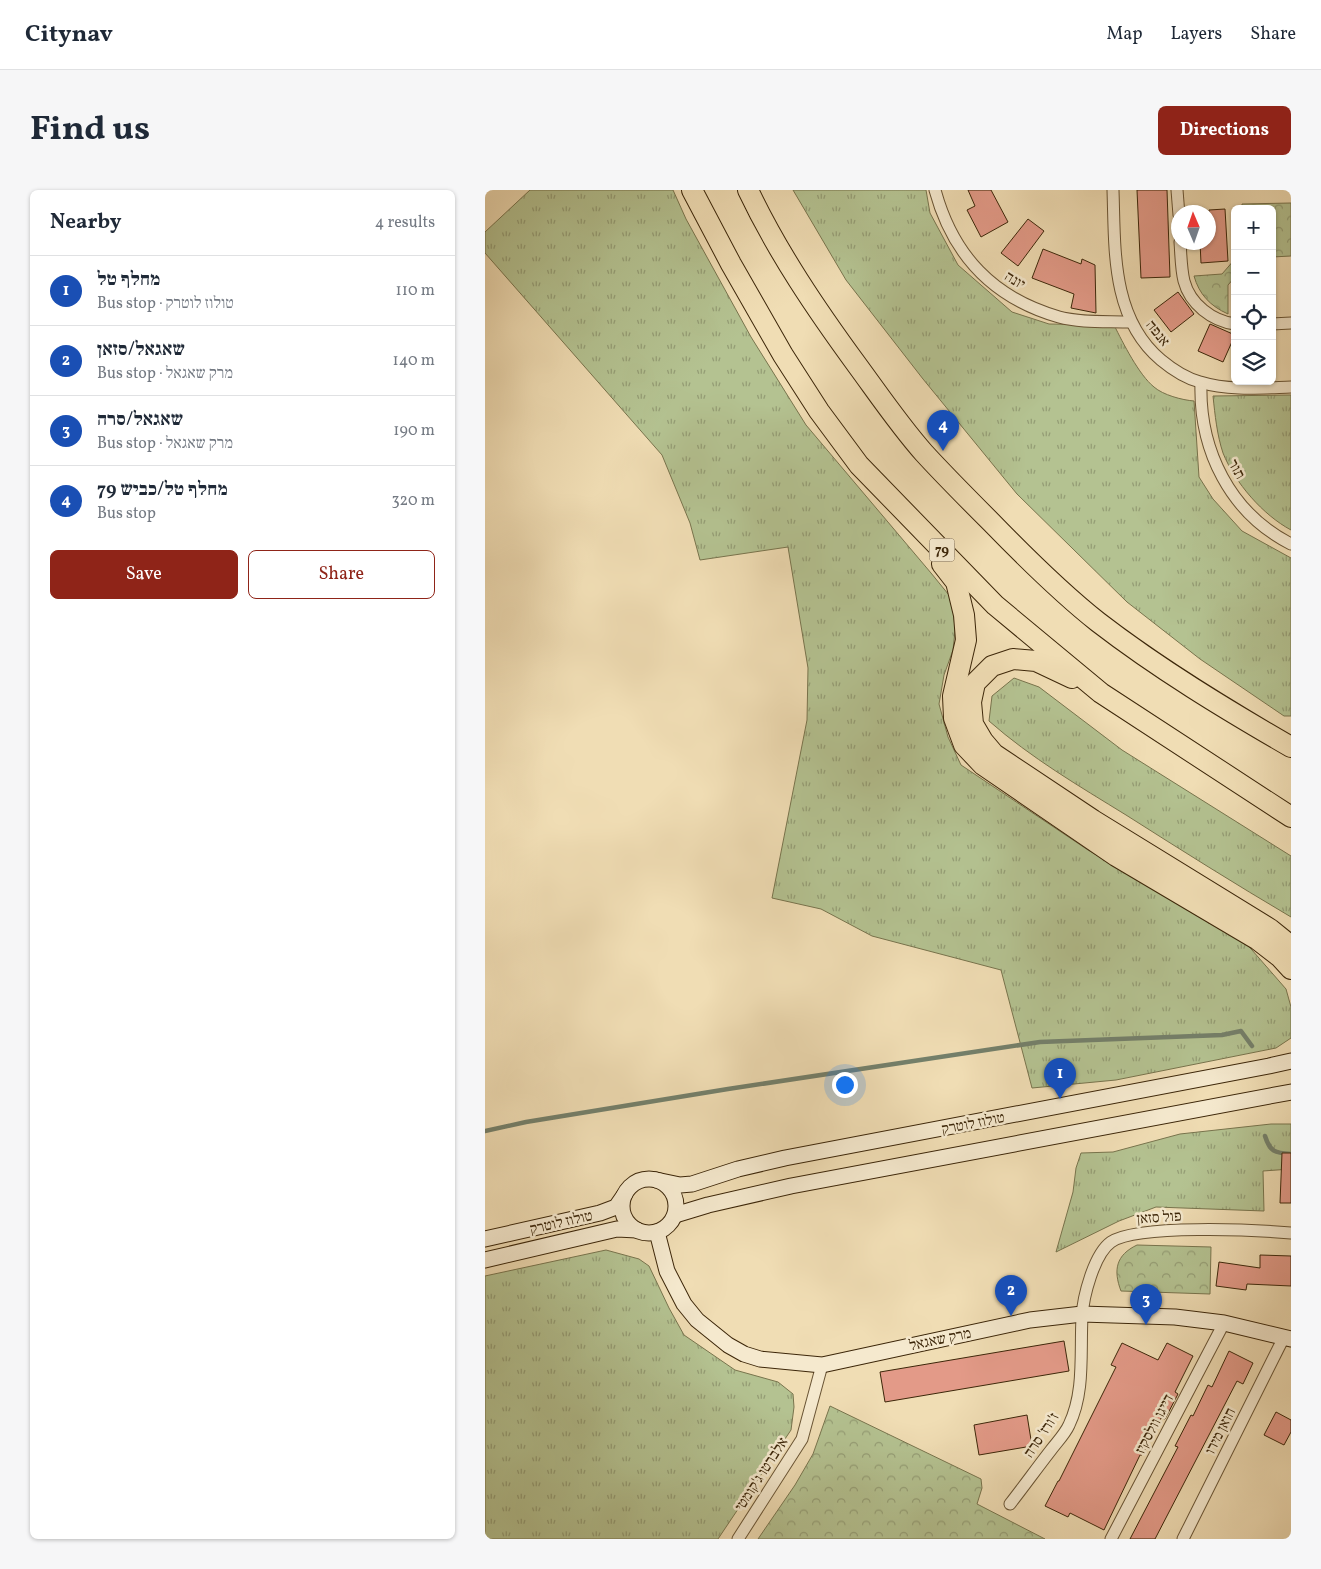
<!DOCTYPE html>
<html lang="en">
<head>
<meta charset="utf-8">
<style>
	:root { --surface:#fff; --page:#f6f6f7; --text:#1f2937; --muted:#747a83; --line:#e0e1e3; --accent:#8f2418 }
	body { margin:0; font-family:Vollkorn,"Frank Ruhl Libre",serif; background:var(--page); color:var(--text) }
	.controls { position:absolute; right:15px; top:15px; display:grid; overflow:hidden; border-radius:8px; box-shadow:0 1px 4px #0004 }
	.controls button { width:45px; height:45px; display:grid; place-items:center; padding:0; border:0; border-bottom:1px solid var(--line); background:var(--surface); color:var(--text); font:25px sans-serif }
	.compass { position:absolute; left:686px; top:15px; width:45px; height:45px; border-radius:50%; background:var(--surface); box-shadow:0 1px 4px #0004; rotate:358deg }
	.you { position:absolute; left:359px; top:894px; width:18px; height:18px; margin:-12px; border:4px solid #fff; border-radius:50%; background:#1a73e8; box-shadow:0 0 0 8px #1a73e833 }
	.badge { display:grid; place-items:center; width:32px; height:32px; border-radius:50%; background:var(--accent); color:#fff; font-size:16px; font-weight:700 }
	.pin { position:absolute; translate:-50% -41px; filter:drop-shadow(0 1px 2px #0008) }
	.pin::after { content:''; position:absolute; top:26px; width:18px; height:15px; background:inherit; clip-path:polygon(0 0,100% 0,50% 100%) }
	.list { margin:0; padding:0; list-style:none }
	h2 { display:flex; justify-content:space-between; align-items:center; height:65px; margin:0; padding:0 20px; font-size:21px }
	h2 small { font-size:16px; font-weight:400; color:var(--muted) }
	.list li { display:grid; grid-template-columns:32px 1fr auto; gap:15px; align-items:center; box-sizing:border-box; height:70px; padding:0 20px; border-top:1px solid var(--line) }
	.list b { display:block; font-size:19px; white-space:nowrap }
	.list p { margin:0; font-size:16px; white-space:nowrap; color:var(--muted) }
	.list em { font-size:16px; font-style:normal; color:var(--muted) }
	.actions { display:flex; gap:10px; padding:15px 20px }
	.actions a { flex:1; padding:11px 0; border:1px solid var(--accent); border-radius:8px; text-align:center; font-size:18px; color:var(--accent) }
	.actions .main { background:var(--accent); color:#fff }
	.icon { flex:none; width:28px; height:28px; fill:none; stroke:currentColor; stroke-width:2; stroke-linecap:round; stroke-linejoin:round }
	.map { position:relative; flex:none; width:806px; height:1349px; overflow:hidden; border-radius:8px }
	header { display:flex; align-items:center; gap:30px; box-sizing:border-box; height:70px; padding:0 25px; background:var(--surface); border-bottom:1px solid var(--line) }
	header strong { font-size:24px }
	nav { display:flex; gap:28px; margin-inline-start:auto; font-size:18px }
	.intro { display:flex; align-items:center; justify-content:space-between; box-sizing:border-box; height:120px; padding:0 30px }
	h1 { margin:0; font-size:35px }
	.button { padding:12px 22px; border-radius:8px; background:var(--accent); color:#fff; font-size:18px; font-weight:700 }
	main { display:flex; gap:30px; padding:0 30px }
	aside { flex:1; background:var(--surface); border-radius:8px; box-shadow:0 1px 4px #0004 }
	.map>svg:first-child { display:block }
	.grass { fill:url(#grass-tufts); stroke:#78744d }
	.park { fill:url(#park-crowns); stroke:#78744d }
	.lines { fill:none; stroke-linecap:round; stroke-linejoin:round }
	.stream { stroke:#74806b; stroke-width:4.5 }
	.building { fill:#e39a88; stroke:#3c2609 }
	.street-casing { stroke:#695434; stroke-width:13 }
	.secondary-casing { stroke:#3c2609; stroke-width:17 }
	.highway-casing { stroke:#3c2609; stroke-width:22 }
	.street { stroke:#f5e9ce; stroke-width:11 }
	.secondary { stroke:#f5e9ce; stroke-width:15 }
	.highway { stroke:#f0ddb4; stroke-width:20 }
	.labels { text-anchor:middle; stroke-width:5; stroke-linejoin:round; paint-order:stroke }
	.shield { fill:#f5e9ce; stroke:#746044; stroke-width:1 }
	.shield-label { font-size:14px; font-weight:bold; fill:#3c2609 }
	.street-label { font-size:15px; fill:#3c2609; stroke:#f5e9ce }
</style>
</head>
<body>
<header>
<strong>Citynav</strong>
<nav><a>Map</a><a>Layers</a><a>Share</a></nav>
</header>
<div class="intro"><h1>Find us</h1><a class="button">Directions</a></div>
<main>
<aside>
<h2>Nearby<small>4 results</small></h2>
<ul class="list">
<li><span class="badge" style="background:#1a4fb4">1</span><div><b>מחלף טל</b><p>Bus stop · טולוז לוטרק</p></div><em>110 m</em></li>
<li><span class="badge" style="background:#1a4fb4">2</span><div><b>שאגאל/סזאן</b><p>Bus stop · מרק שאגאל</p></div><em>140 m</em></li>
<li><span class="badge" style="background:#1a4fb4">3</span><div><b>שאגאל/סרה</b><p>Bus stop · מרק שאגאל</p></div><em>190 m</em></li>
<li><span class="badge" style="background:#1a4fb4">4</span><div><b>מחלף טל/כביש 79</b><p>Bus stop</p></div><em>320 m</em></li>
</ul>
<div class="actions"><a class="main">Save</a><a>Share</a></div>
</aside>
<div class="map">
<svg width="806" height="1349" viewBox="0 0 806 1349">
	<defs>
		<pattern id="grass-tufts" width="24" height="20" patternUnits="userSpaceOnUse" patternTransform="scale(1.25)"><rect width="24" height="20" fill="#b4c291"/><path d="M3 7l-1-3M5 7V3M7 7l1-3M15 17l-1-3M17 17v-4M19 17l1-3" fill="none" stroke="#949d75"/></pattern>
		<pattern id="park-crowns" width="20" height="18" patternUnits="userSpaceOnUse" patternTransform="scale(1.25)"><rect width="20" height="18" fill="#b4c291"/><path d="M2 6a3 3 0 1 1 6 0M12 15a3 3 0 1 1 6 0" fill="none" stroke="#949d75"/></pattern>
	</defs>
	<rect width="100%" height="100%" fill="#f0ddb4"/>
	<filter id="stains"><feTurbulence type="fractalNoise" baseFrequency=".004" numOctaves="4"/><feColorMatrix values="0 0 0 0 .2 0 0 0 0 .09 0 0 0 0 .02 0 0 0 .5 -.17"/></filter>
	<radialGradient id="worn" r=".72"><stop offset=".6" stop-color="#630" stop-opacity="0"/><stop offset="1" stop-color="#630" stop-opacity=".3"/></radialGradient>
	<g class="grass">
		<path d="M 45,0 L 188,0 L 201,29 L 266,147 L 321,235 L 446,383 L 468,410 L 470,441 L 468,460 L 459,485 L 454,514 L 463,547 L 476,575 L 603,660 L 760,752 L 801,799 L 806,817 L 806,848 L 791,858 L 631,890 L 547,898 L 516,780 L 387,746 L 336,719 L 287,708 L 322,530 L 323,478 L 303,357 L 215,370 L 205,333 L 177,265 L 0,63 L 0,42 Z"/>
		<path d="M 308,0 L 441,0 L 445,23 L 473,75 L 527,122 L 564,134 L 629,135 C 638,153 654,185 669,197 C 678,205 697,210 709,211 L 714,287 L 728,309 L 757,341 L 806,368 L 806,526 L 799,526 L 715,469 L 642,412 L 532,304 L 438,189 L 361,90 Z"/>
		<path d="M 806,205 L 806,340 C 778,325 750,293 738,263 C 732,245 730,225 728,206 Z"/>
		<path d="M 529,488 L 554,497 L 637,560 L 806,666 L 806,727 C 750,694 696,660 641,625 C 594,596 546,568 504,531 L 507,506 Z"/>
		<path d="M 786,934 L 806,934 L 806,979 L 778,981 L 779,1021 L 671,1017 L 634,1031 L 571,1062 L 588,1002 L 591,978 L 596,963 L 628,962 L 695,944 Z"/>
		<path d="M 121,1060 L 154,1069 L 164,1076 L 184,1118 L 199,1145 L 250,1180 L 293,1192 L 308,1204 L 309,1217 L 306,1240 L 233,1349 L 0,1349 L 0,1086 Z"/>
	</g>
	<g class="park">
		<path d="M 806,13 L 806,66 L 787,67 L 787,19 L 757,19 L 757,14 Z"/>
		<path d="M 750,69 L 750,87 L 743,95 L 743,124 C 725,116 714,104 709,86 L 737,84 Z"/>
		<path d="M 652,1055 L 726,1057 L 725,1104 L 636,1101 C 628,1080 631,1065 652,1055 Z"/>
		<path d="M 345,1216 L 496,1289 L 497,1298 L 492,1314 L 560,1349 L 273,1349 L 310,1295 L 328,1264 Z"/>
	</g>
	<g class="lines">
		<g class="stream">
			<path d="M 0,941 L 41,932 L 243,899 L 555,852 L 737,845 L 756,841 L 767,856"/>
			<path d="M 780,946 C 785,962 790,963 806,964"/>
		</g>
	</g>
	<g class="building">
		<path d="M 483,0 L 506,0 L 523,32 L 496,47 L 482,20 L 490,16 Z"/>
		<path d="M 652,0 L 682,0 L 685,87 L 656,88 Z"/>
		<path d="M 740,19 L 743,71 L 716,73 L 715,52 L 724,52 L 724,20 Z"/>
		<path d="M 543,29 L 559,41 L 533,76 L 516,63 Z"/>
		<path d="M 558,59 L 596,74 L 597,69 L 610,75 L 611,123 L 586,118 L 589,104 L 547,88 Z"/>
		<path d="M 693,102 L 709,124 L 686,142 L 669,120 Z"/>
		<path d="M 725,134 L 750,145 L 738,172 L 713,161 Z"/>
		<path d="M 797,963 L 806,963 L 806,1013 L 795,1013 Z"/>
		<path d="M 775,1065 L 806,1066 L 806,1096 L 762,1094 L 761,1100 L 731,1096 L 734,1072 L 775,1078 Z"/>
		<path d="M 579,1151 L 584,1181 L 400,1212 L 395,1182 Z"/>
		<path d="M 637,1153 L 673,1170 L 682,1153 L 708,1166 L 690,1202 L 693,1204 L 680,1229 L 676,1228 L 657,1265 L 655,1265 L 619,1340 L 585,1323 L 583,1327 L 560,1316 L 573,1291 L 574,1291 L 631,1177 L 626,1175 Z"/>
		<path d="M 744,1161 L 768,1173 L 758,1194 L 752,1191 L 670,1349 L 645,1349 L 693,1257 L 690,1256 L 706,1225 L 708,1226 L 723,1195 L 727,1197 Z"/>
		<path d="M 791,1222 L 806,1230 L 806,1242 L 799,1255 L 779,1245 Z"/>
		<path d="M 542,1225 L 547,1256 L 494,1265 L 489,1235 Z"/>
	</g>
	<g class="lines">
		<defs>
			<g id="street">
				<path d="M 450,0 C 468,66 508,108 574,127 C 596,133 622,131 646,132"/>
				<path d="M 628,0 C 630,59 626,128 676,170 C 688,180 700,188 715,192 C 744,201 777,198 806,197"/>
				<path d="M 692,0 L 694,25"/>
				<path d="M 695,52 C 696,65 696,79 699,91 C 705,114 727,131 750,134"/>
				<path d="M 787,134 L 806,133"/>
				<path d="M 716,193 C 714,260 745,323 806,354"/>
				<path d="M 525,1314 C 539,1296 552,1278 566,1260 C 572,1252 580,1244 584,1235 C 600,1202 595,1163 597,1127 C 598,1107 609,1064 626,1052 C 652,1034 772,1040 806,1043"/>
				<path d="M 253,1349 L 317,1249 L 337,1175"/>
				<path d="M 626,1349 L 739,1133"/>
				<path d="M 698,1349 L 799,1147"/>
			</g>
			<g id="secondary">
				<circle cx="164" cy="1016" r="27"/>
				<path d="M 171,990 L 195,995 L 207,994 L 253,979 L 300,968 L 784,876 L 806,871"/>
				<path d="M 190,1025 L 223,1015 L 306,996 L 806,902"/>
				<path d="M 172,1042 L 182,1081 L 199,1114 L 212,1130 L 243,1155 L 259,1164 L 275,1169 L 337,1175 L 545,1130 L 597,1124 L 690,1127 L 739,1133 L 806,1149"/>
				<path d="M 0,1049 L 115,1023 L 131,1017 L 140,1004"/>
				<path d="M 0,1070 L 132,1039 L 152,1040"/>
			</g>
			<g id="highway">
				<path d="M 207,0 L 246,74 L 298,165 L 334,221 L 374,275 L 510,415 L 616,503 L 806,627"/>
				<path d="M 263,0 C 293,63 331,119 372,175 C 394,205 415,236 439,263 C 461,287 483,309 506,332 C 540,367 575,402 613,432 C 674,479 740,519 806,557"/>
				<path d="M 457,374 L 471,392 L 479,425 L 481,450 L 468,506 L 469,528 L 479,555 L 498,575 L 631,666 L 773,750 L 795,767 L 806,779"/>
				<path d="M 587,488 L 551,471 L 528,469 L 507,476 L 490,493 L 486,512 L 488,534 L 498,551 L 509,564 L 608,630 L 785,739 L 806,756"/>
			</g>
		</defs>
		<use href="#street" class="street-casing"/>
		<use href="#secondary" class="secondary-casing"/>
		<use href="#highway" class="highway-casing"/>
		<use href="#street" class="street"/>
		<use href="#secondary" class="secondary"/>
		<use href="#highway" class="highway"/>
	</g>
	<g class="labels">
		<rect class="shield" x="444.5" y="348.5" width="25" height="23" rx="4"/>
		<g class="shield-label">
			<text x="457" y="365">79</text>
		</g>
		<g class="street-label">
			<text transform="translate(530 90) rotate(31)" y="5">יונה</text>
			<text transform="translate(673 143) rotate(51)" y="5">אנפה</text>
			<text transform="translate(752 279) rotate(61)" y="5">תור</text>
			<text transform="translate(488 933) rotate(-11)" y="5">טולוז לוטרק</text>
			<text transform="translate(674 1027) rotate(-4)" y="5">פול סזאן</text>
			<text transform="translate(76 1032) rotate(-13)" y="5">טולוז לוטרק</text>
			<text transform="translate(455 1149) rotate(-12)" y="5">מרק שאגאל</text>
			<text transform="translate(669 1234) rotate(-62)" y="5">דייגו וולסקיז</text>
			<text transform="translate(735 1241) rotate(-63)" y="5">חואן מירו</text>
			<text transform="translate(556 1245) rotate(-56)" y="5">ז'ורז' סרה</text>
			<text transform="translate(276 1284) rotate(-57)" y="5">אלברטו ג'קומטי</text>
		</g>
	</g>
	<rect width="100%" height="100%" filter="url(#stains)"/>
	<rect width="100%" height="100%" fill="url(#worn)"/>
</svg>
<div class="controls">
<button>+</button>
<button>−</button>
<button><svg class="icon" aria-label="locate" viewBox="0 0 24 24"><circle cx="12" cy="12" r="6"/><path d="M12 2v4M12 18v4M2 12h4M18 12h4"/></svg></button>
<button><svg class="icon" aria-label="layers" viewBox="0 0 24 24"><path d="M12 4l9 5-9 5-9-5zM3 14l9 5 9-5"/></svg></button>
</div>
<svg class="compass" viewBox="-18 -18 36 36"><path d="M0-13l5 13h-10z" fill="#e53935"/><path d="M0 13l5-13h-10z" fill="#747a83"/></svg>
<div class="you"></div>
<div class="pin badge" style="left:575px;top:909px;background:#1a4fb4">1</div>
<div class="pin badge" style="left:526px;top:1126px;background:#1a4fb4">2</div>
<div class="pin badge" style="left:661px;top:1135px;background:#1a4fb4">3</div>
<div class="pin badge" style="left:458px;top:261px;background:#1a4fb4">4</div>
</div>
</main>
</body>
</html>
